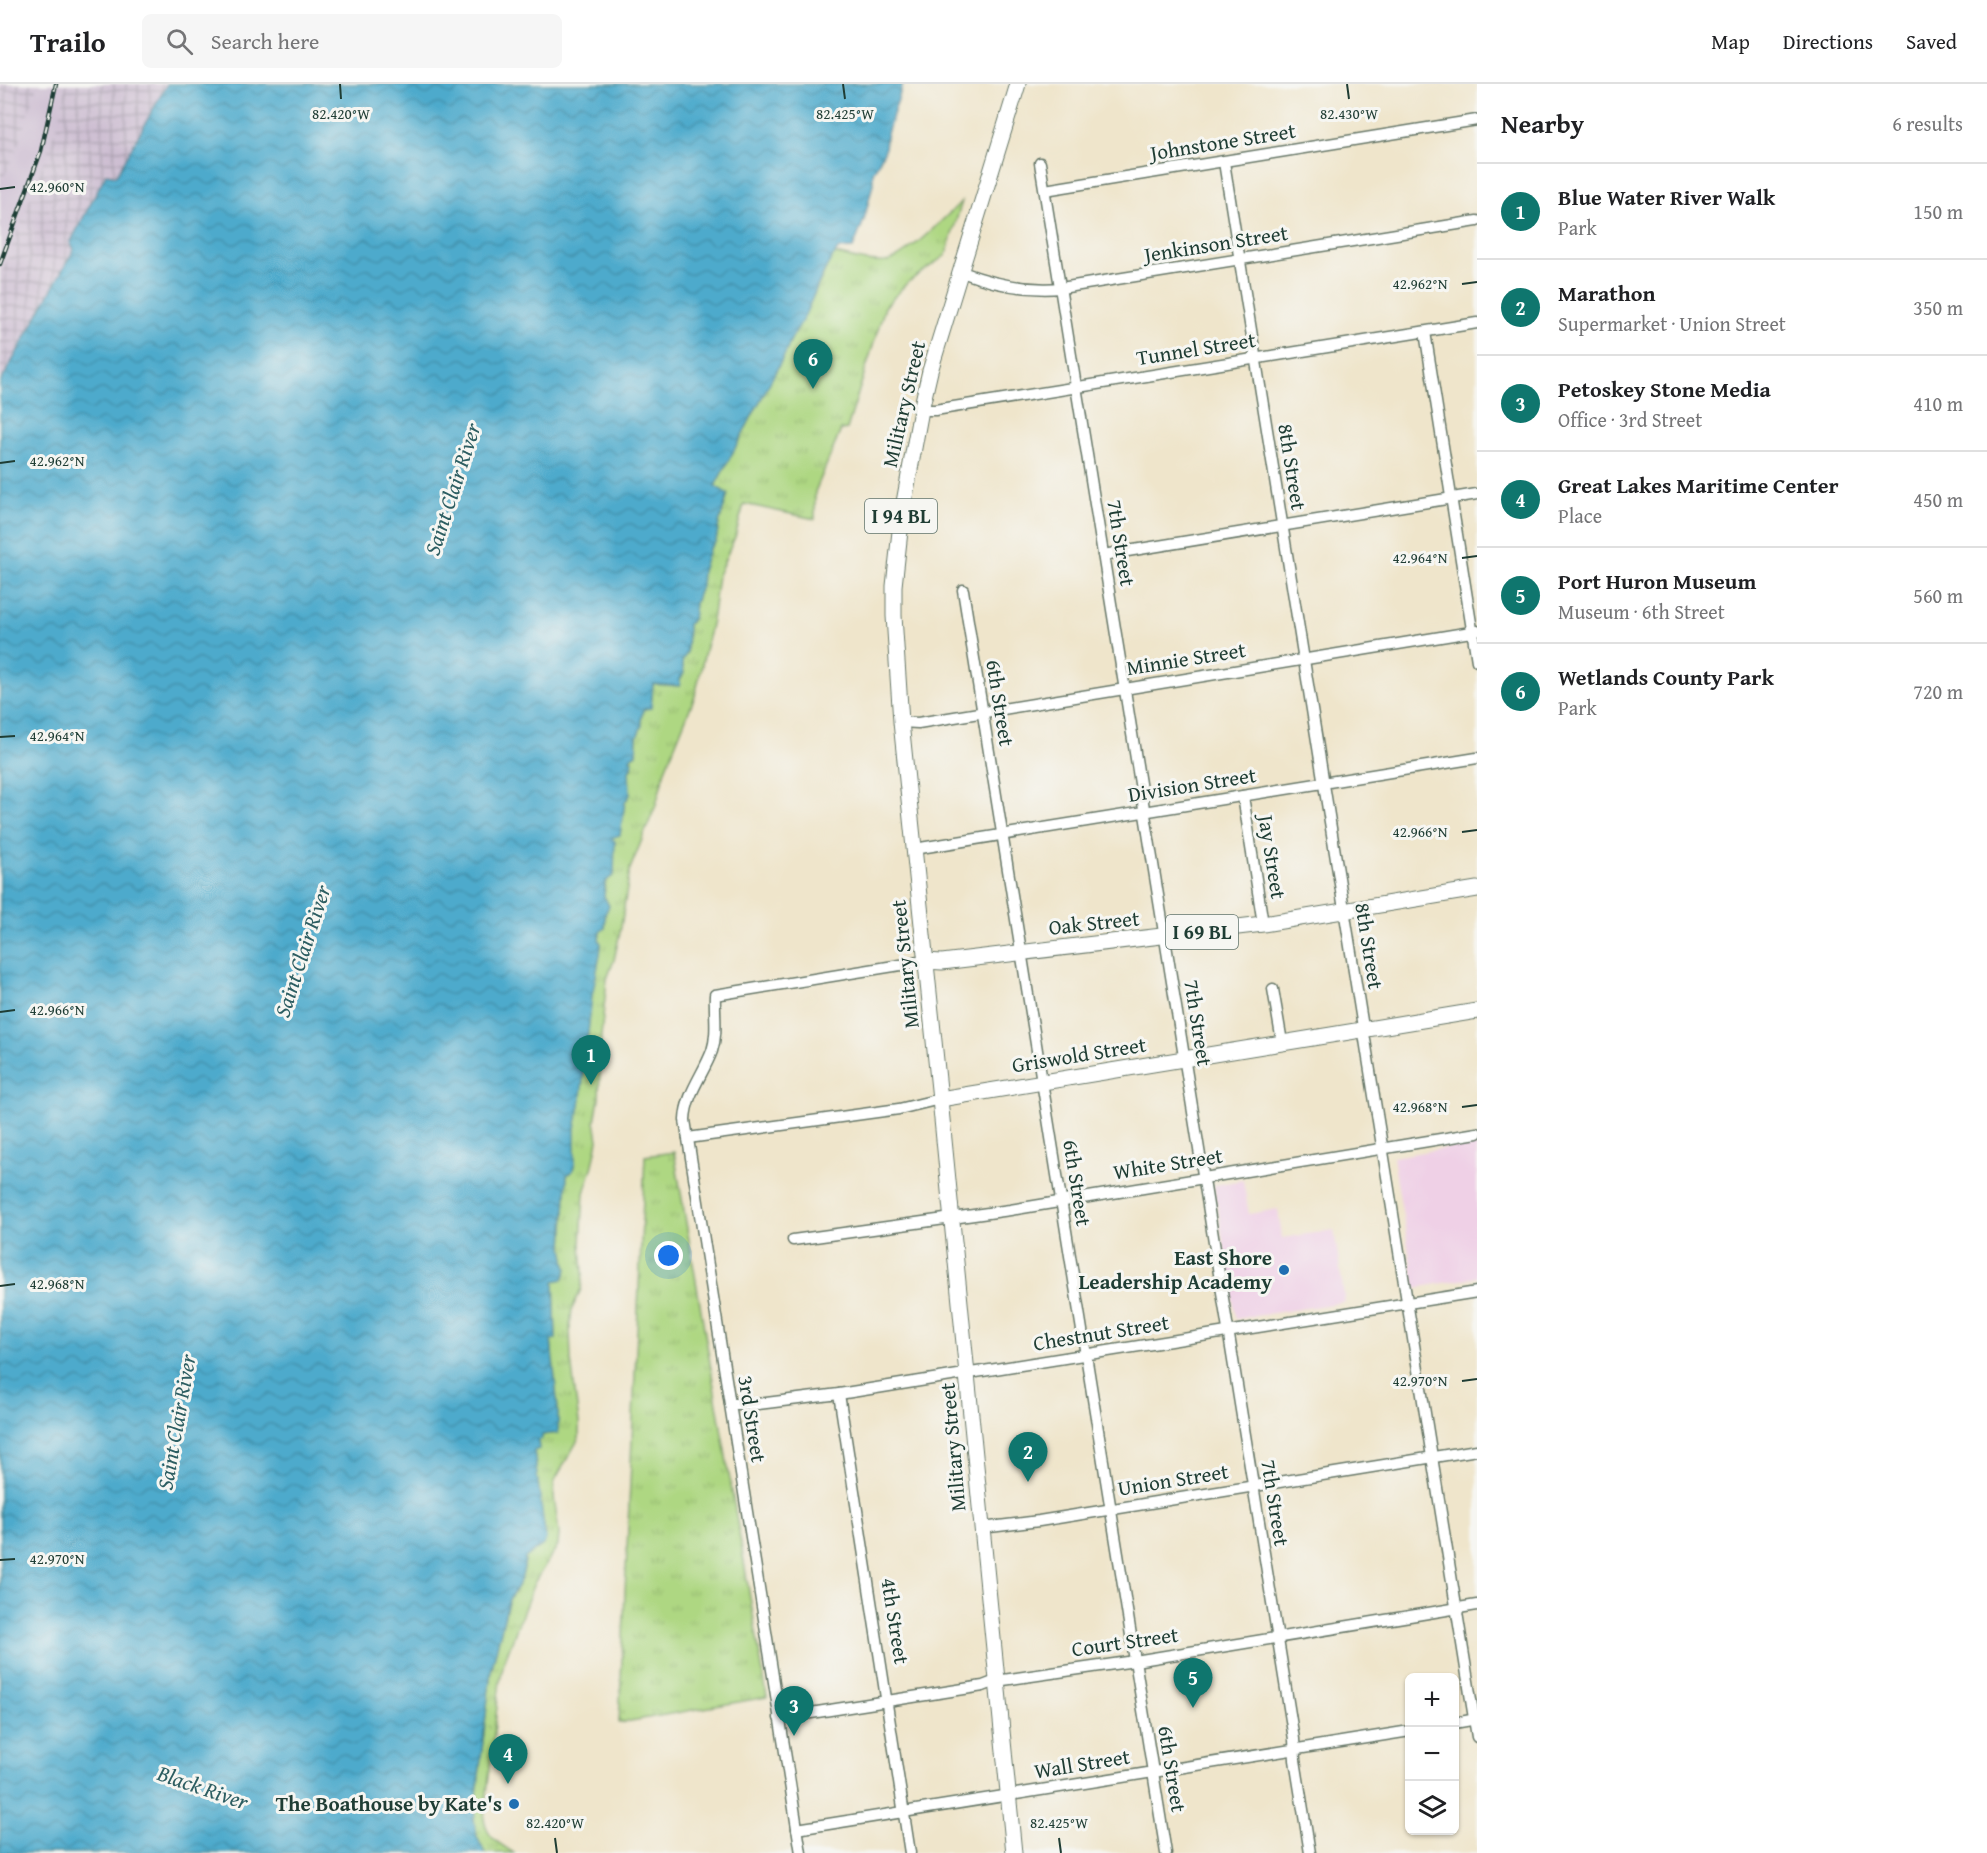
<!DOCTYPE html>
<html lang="en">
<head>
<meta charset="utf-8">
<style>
	:root { --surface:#fff; --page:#f6f6f6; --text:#202124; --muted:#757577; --line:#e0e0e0; --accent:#0f766e }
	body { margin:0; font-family:"Gentium Book Plus",serif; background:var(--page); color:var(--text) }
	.controls { position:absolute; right:18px; bottom:18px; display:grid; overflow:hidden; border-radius:9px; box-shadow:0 2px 4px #0004 }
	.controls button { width:54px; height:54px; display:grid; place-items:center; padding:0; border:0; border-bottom:2px solid var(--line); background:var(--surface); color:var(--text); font:30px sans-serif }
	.you { position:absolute; left:669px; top:1172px; width:21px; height:21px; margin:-15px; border:4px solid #fff; border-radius:50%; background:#1a73e8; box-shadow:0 0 0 9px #1a73e833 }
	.badge { display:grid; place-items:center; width:39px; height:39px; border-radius:50%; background:var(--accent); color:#fff; font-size:20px; font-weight:700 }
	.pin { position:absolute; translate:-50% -50px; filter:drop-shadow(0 2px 3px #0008) }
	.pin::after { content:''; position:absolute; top:32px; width:21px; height:18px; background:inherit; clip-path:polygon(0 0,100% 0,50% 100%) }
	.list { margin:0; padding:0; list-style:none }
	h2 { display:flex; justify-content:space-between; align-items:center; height:78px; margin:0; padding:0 24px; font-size:26px }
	h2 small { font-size:20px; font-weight:400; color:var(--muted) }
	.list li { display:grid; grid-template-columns:39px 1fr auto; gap:18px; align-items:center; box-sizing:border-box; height:96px; padding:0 24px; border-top:2px solid var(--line) }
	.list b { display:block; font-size:22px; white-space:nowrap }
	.list p { margin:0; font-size:20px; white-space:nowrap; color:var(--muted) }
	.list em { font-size:20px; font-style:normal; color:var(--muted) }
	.icon { flex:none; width:33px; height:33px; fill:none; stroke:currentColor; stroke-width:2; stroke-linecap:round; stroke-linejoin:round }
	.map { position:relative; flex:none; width:1477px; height:1769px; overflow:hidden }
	header { display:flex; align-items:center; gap:36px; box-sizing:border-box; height:84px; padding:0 30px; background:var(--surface); border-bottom:2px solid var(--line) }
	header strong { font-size:28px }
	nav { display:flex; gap:33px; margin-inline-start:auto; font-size:21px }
	.search { width:420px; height:54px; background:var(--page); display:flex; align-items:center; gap:15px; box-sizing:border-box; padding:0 21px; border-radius:9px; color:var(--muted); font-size:22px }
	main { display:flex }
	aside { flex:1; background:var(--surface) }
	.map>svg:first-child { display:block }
	.built { fill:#efd0e6 }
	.industrial { fill:url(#industrial-grid) }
	.railway { fill:#cdbed2 }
	.grass { fill:url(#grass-tufts); stroke:#668a5b; stroke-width:1.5 }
	.water { fill:url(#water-waves); stroke:#367480; stroke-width:1.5 }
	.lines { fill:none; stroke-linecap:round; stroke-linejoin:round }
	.minor-casing { stroke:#687869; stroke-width:13 }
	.primary-casing { stroke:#687869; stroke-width:17 }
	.minor { stroke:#fff; stroke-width:10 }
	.primary { stroke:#fff; stroke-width:15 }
	.rail-casing { stroke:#1f3d34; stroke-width:4.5 }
	.rail { stroke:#f6f6f2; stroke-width:2; stroke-dasharray:7; stroke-linecap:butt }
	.ticks { fill:none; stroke:#1f3d34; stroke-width:2 }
	.poi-dot { fill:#1f6fb2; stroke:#f6f6f2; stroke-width:2 }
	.labels { text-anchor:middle; stroke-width:6; stroke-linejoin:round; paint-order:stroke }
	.shield { fill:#f6f6f2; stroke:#60746d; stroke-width:1.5 }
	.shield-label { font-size:20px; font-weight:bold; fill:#1f3d34 }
	.street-label { font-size:21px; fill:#1f3d34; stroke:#f6f6f2 }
	.poi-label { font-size:21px; font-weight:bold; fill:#1f3d34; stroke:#f6f6f2; text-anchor:end }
	.water-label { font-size:22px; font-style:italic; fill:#2d5e62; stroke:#f6f6f2 }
	.ticks-label { font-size:15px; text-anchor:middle; fill:#1f3d34; stroke:#f6f6f2; stroke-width:6; stroke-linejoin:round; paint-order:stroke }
</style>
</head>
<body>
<header>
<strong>Trailo</strong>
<div class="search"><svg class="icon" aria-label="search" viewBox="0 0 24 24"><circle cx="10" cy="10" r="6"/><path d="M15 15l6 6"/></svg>Search here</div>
<nav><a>Map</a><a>Directions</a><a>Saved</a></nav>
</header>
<main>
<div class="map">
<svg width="1477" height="1769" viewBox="0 0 1477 1769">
	<defs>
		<pattern id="industrial-grid" width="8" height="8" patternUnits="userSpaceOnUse" patternTransform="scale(1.5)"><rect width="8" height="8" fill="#cdbed2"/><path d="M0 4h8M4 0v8" fill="none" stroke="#a69cab"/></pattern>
		<pattern id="grass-tufts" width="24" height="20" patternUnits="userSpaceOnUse" patternTransform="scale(1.5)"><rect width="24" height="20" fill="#aed782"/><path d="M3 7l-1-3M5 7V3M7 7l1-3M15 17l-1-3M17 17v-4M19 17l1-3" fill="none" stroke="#95b971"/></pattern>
		<pattern id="water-waves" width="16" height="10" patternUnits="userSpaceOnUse" patternTransform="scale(1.5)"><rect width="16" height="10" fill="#4eaacc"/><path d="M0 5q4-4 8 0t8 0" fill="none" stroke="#408ca6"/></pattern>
	</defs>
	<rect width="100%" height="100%" fill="#f6f6f2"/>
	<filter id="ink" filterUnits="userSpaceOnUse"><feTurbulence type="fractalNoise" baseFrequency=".0167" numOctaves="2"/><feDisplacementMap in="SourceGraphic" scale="12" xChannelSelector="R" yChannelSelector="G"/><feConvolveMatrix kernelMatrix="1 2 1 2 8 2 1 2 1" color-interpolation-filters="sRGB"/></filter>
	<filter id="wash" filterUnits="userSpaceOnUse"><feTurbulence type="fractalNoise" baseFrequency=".008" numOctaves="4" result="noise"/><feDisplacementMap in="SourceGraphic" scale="24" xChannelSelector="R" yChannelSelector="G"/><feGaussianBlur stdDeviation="1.35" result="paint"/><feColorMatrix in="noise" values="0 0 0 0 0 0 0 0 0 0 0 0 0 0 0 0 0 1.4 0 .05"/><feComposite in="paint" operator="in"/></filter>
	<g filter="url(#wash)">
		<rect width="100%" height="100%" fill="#efe5cb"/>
		<g class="built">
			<path d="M 1477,1059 L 1477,1193 L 1415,1204 L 1393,1073 Z"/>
			<path d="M 1243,1096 L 1249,1130 L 1278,1125 L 1282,1154 L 1334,1146 L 1345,1218 L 1236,1235 L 1214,1101 Z"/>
		</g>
		<path class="industrial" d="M 0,0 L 167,0 L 116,92 L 106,90 L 74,164 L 0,299 Z"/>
		<path class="railway" d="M 38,0 L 66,0 L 60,34 L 0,194 L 0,142 L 5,129 L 0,126 L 0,102 L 16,66 Z"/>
		<g class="grass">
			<path d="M 962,117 L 946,171 L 907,199 L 885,223 L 847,345 L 841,346 L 815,408 L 815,435 L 744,420 L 735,453 L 718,491 L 713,531 L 695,612 L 665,686 L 656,721 L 630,785 L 621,843 L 614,876 L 607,895 L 601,952 L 599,1015 L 595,1037 L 598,1056 L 593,1081 L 584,1109 L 581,1160 L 583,1190 L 581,1205 L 572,1225 L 570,1243 L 571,1276 L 579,1339 L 579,1354 L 554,1398 L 554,1413 L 559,1449 L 558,1461 L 534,1499 L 504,1578 L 500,1597 L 484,1735 C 487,1755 499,1759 514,1769 L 485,1769 L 477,1753 L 474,1736 L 491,1587 C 497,1564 502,1541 508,1518 C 511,1510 516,1505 520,1497 C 524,1490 524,1482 525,1474 L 544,1460 L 534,1366 L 542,1351 L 558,1349 L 558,1326 L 551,1255 L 556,1255 L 554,1197 L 567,1185 L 563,1164 L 567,1091 L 572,1088 C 576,1073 573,1057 575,1042 C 583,998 587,954 592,910 C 594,893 600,877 601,860 L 599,856 L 600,847 L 605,844 L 605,830 L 609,822 L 604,812 L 611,754 L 612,752 L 620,750 L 625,718 L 630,711 L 629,687 L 633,682 L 631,673 L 636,670 L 637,653 L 642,641 L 641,634 L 644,625 L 651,623 L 653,600 L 680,602 L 680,595 L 684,589 L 682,578 L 687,568 L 688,540 L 693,535 L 695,519 L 701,502 L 702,487 L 709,465 L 716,457 L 719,439 L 728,410 L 715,402 L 787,266 L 790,254 L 802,236 L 830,176 L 835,170 C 851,173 869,180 885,178 C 905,175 946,132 962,117 Z"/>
			<path d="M 674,1068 L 767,1613 L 619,1639 L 645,1072 Z"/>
		</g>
		<path class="water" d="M 167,0 L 903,0 L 886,53 L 885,66 L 873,89 L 873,100 L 864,136 L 853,164 L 839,165 C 822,184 815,210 804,233 C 798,245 790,253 787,266 L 715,402 L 728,410 L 719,439 L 716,457 L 709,465 L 702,487 L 701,502 L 695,519 L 693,535 L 688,540 L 687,568 L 682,578 L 684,589 L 680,595 L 680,602 L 653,600 L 651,624 L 644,625 L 641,634 L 642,641 L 637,653 L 636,670 L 631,673 L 630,676 L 633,678 L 629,687 L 630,711 L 625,718 L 620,751 L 611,754 L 615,757 L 614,791 L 605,798 L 604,812 L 609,822 L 605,830 L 605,844 L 600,848 L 599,856 L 601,860 L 600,871 L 592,912 L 580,1022 L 575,1044 L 575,1079 L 572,1088 L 567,1091 L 563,1164 L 567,1185 L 563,1195 L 554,1197 L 556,1255 L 551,1256 L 558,1326 L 558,1349 L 542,1351 L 542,1355 L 538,1356 L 539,1365 L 534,1367 C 538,1396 541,1425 546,1454 L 544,1460 L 525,1474 C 524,1482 524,1490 520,1497 C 516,1505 511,1510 508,1518 C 502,1541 497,1564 491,1587 L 474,1736 L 477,1753 L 485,1769 L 0,1769 L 0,299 L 74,165 L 70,159 L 106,90 L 116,92 Z"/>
	</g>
	<g filter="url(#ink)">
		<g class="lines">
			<defs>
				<g id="minor">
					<path d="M 1224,78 L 1477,1653"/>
					<path d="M 1040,79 L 1294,1655 L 1295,1676 L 1310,1769"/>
					<path d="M 1045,106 L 1477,36"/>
					<path d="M 962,188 C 993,200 1027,207 1061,204 L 1477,137"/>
					<path d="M 1425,248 L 1477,577"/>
					<path d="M 921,326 L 935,326 L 1477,239"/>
					<path d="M 1103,471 L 1477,410"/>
					<path d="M 963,506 L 1166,1769"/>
					<path d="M 901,638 L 918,639 L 1477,547"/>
					<path d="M 1243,712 L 1263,840"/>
					<path d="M 914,765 L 1477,674"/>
					<path d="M 1273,905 L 1282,958"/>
					<path d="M 688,1054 L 899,1025 L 940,1015"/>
					<path d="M 793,1156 L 1010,1126 L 1477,1049"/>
					<path d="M 839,1310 L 910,1769"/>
					<path d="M 730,1320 L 758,1320 L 839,1310 L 1477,1208"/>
					<path d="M 982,1444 L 1039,1437 L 1477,1366"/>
					<path d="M 779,1634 L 983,1602 L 996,1597 L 1135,1577 L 1477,1521"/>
					<path d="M 1454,1639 L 1477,1635"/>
					<path d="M 797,1745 L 1410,1647"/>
					<path d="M 801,1769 L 685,1036 C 686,1010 703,991 712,967 C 718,949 714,930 715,911 L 925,877"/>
				</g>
				<g id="primary">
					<path d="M 925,877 L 942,878 L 1263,840 L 1477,805"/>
					<path d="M 940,1015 L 1477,927"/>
					<path d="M 1014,1769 L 940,1015 L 901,638 L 894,532 L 894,502 L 902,429 L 921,326 L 930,287 L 1018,0"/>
				</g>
			</defs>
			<use href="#minor" class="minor-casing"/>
			<use href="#primary" class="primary-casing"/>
			<use href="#minor" class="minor"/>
			<use href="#primary" class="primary"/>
			<defs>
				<path id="rail" d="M 0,180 L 41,67 L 56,0"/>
			</defs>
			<use href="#rail" class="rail-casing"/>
			<use href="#rail" class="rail"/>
		</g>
	</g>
	<path class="ticks" d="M 340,0 L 341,15M 843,0 L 845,15M 1347,0 L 1349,15M 0,105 L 15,103M 1462,200 L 1477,198M 0,379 L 15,377M 1462,474 L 1477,472M 0,653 L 15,652M 1462,748 L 1477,746M 0,928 L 15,926M 1462,1023 L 1477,1021M 0,1202 L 15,1200M 1462,1297 L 1477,1295M 0,1476 L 15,1475M 555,1754 L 557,1769M 1059,1754 L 1061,1769"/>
	<g class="poi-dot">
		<circle cx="1284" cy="1186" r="6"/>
		<circle cx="514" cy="1720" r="6"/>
	</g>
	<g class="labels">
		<g class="shield">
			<rect x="865" y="415" width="72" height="34" rx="4.5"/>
			<rect x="1166" y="831" width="72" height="34" rx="4.5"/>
		</g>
		<g class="shield-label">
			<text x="901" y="439">I 94 BL</text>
			<text x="1202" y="855">I 69 BL</text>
		</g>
		<g class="street-label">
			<text transform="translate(1223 58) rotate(-9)" y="7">Johnstone Street</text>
			<text transform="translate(1216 160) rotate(-9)" y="7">Jenkinson Street</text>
			<text transform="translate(1196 265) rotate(-9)" y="7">Tunnel Street</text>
			<text transform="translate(904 320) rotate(-77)" y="7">Military Street</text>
			<text transform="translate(1292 383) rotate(81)" y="7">8th Street</text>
			<text transform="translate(1121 459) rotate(81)" y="7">7th Street</text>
			<text transform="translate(1186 575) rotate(-9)" y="7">Minnie Street</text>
			<text transform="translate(1000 619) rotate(81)" y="7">6th Street</text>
			<text transform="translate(1192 701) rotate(-9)" y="7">Division Street</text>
			<text transform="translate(1272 773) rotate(81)" y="7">Jay Street</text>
			<text transform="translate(1094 839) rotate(-6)" y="7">Oak Street</text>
			<text transform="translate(1369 862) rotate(81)" y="7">8th Street</text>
			<text transform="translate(905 880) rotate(-96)" y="7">Military Street</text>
			<text transform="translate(1198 939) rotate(81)" y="7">7th Street</text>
			<text transform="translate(1079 971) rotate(-9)" y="7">Griswold Street</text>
			<text transform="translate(1168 1080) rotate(-9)" y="7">White Street</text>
			<text transform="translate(1077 1099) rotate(81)" y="7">6th Street</text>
			<text transform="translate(1101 1249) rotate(-9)" y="7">Chestnut Street</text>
			<text transform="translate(752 1335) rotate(81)" y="7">3rd Street</text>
			<text transform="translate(953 1363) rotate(-95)" y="7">Military Street</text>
			<text transform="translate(1173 1396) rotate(-9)" y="7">Union Street</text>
			<text transform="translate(1275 1419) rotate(81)" y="7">7th Street</text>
			<text transform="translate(895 1537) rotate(81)" y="7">4th Street</text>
			<text transform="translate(1125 1558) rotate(-8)" y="7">Court Street</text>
			<text transform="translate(1082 1680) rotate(-9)" y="7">Wall Street</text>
			<text transform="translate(1172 1685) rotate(81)" y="7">6th Street</text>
		</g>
		<g class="poi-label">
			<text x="1272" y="1181">East Shore<tspan x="1272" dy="24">Leadership Academy</tspan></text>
			<text x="502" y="1727">The Boathouse by Kate's</text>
		</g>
		<g class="water-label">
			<text transform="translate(452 405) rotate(-72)" y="8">Saint Clair River</text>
			<text transform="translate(302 867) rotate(-72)" y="8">Saint Clair River</text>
			<text transform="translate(176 1338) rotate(-80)" y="8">Saint Clair River</text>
			<text transform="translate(203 1703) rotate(19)" y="8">Black River</text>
		</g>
	</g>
	<g class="ticks-label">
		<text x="341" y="35">82.420°W</text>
		<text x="845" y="35">82.425°W</text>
		<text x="1349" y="35">82.430°W</text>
		<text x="57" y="108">42.960°N</text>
		<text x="1420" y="205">42.962°N</text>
		<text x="57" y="382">42.962°N</text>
		<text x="1420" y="479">42.964°N</text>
		<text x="57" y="657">42.964°N</text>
		<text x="1420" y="753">42.966°N</text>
		<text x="57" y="931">42.966°N</text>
		<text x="1420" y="1028">42.968°N</text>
		<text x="57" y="1205">42.968°N</text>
		<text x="1420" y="1302">42.970°N</text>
		<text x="57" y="1480">42.970°N</text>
		<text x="555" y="1744">82.420°W</text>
		<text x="1059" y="1744">82.425°W</text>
	</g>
</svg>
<div class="controls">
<button>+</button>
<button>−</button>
<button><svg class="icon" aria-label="layers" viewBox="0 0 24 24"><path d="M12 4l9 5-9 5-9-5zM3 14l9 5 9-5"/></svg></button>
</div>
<div class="you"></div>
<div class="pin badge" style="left:591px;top:1001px">1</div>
<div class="pin badge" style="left:1028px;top:1398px">2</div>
<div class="pin badge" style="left:794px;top:1652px">3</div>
<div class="pin badge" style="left:508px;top:1700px">4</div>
<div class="pin badge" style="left:1193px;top:1624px">5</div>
<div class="pin badge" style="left:813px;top:305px">6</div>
</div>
<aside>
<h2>Nearby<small>6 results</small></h2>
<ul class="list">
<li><span class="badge">1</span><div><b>Blue Water River Walk</b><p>Park</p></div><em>150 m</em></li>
<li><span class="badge">2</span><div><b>Marathon</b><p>Supermarket · Union Street</p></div><em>350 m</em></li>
<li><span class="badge">3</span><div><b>Petoskey Stone Media</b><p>Office · 3rd Street</p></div><em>410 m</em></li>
<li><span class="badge">4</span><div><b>Great Lakes Maritime Center</b><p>Place</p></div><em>450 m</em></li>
<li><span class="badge">5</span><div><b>Port Huron Museum</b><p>Museum · 6th Street</p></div><em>560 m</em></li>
<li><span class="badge">6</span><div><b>Wetlands County Park</b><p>Park</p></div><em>720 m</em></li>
</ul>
</aside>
</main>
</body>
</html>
